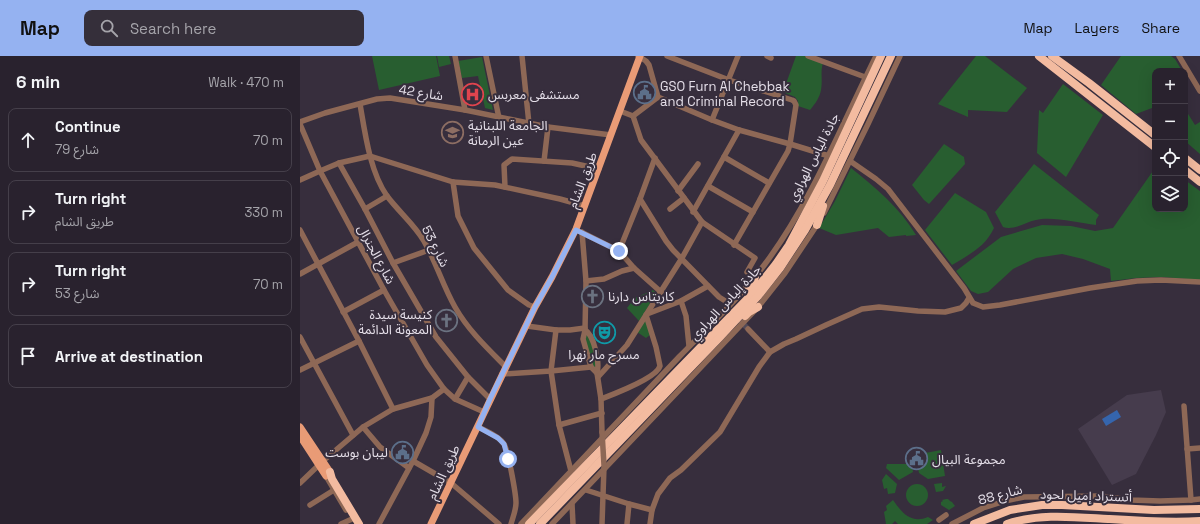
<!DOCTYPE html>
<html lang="en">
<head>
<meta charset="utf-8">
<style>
	:root { --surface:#29222e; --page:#352f3a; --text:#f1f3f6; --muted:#a5a4aa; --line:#453f4a; --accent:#95b2f1 }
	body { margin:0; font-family:"Space Grotesk","Noto Sans Arabic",sans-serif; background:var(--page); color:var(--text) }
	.controls { position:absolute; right:12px; top:12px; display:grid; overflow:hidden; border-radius:8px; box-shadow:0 4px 16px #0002 }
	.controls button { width:36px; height:36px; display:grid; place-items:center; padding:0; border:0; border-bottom:1px solid var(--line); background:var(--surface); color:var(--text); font:20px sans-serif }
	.stop { position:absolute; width:12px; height:12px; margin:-9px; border:3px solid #95b2f1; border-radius:50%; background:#fff }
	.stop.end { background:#95b2f1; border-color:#fff; box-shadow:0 1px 4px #0008 }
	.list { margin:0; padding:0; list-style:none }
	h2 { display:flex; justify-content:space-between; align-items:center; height:52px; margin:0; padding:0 16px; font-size:17px }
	h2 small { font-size:13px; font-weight:400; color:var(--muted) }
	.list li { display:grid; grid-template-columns:26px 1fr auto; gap:12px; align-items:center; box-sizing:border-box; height:64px; margin:0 8px 8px; padding:0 8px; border:1px solid var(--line); border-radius:8px }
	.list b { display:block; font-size:15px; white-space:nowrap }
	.list p { margin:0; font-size:13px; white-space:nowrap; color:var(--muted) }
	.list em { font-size:13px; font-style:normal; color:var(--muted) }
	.icon { flex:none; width:22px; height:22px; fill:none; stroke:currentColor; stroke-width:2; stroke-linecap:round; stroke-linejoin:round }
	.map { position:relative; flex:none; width:900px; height:468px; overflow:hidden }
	header { display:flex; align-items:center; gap:24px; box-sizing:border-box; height:56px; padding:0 20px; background:var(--accent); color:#111 }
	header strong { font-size:19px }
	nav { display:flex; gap:22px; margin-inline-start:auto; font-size:14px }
	.search { width:280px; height:36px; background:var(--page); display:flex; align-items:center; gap:10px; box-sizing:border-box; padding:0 14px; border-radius:8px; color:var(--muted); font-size:15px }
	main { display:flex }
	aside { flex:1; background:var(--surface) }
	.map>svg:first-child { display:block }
	.industrial { fill:#463c4d }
	.green { fill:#285e30 }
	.water { fill:#3565ad }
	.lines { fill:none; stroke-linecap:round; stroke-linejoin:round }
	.minor-tunnel { stroke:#514957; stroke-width:5.5; stroke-dasharray:5.5 3; stroke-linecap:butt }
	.minor { stroke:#8e6856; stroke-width:5.5 }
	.major { stroke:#e99b76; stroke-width:7 }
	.highway { stroke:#f3bba0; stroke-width:8 }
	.minor-bridge { stroke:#8e6856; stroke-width:5.5 }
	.route { stroke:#95b2f1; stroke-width:5 }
	.labels { text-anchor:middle; stroke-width:4; stroke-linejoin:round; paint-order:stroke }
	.poi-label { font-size:13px; fill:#e5dfe9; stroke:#372e3d; text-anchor:start }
	.street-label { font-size:13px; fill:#e5dfe9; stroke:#372e3d }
</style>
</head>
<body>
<header>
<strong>Map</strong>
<div class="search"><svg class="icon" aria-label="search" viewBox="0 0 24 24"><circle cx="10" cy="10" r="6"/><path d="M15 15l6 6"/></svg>Search here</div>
<nav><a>Map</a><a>Layers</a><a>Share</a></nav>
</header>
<main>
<aside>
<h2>6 min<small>Walk · 470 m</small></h2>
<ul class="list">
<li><svg class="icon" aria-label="ahead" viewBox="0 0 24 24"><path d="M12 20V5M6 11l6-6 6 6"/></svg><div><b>Continue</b><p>شارع 79</p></div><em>70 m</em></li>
<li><svg class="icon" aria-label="right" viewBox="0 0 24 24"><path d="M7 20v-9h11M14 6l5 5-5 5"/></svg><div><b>Turn right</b><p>طريق الشام</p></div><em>330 m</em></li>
<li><svg class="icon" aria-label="right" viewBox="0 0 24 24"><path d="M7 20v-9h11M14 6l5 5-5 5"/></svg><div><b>Turn right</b><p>شارع 53</p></div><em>70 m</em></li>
<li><svg class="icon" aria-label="arrive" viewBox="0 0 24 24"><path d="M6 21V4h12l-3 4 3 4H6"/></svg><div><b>Arrive at destination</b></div></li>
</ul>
</aside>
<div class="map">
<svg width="900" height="468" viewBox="0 0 900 468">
	<rect width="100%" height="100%" fill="#372e3d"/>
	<path class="industrial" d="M 861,334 L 866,356 L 856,379 L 836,418 L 812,429 L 778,373 L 827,339 Z"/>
	<g class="green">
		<path d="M 72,0 L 136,0 L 140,20 L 79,34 Z"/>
		<path d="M 137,0 L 149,0 L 151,8 L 139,11 Z"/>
		<path d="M 496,0 L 505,0 L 523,7 C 520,16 523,24 521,34 C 520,41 515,48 510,54 L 498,50 L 498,45 L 495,41 L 483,36 Z"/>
		<path d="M 676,0 L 685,0 L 727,32 L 707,56 L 668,54 L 668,61 L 638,48 Z"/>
		<path d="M 821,0 L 871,0 L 875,3 L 881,13 L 877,15 L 855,15 L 855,52 L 852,52 L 836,58 L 801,29 Z"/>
		<path d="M 182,1 L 193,54 L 185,52 L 178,20 L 162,22 L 158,5 Z"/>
		<path d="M 763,28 L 803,59 L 766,121 L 737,97 L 739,54 L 743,57 Z"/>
		<path d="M 885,53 L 895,69 L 900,66 L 900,98 L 885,85 Z"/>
		<path d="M 644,88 L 664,101 L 665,108 L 629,148 L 624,144 L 612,129 Z"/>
		<path d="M 734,108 L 799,159 L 796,164 L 796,169 C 778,167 752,160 736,164 C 725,166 714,175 703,171 L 695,156 Z"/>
		<path d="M 551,112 C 575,131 600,152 616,179 L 606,180 L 606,179 L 589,181 L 578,172 L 536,179 L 519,172 L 535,145 Z"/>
		<path d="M 855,112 L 855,153 L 885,153 L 885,124 L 900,135 L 900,224 L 862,221 L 836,222 L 811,225 L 810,213 L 783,203 L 762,198 L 736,202 L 713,213 L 688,236 L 678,238 L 671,235 L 656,215 L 701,181 L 742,169 L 771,170 L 795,175 L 813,172 Z"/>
		<path d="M 655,137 L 686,156 L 694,172 C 685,191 670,198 652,209 L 625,174 Z"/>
		<path d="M 353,234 L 356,237 L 355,240 L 339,265 L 327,252 L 335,242 Z"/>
		<path d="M 346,260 L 350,279 L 346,282 L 337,276 Z"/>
		<path d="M 288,276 L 299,308 L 293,313 L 283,283 Z"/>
		<path d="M 641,394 L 645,420 L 628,423 L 619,417 L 617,408 L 622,406 L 620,398 Z"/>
		<path d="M 587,408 L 607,408 L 608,411 L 612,410 L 613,416 L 599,424 L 586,412 Z"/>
		<path d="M 586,418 L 597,428 L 595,437 L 588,438 L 587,432 L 584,433 L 582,424 Z"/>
		<path d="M 642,427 L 642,431 L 646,430 L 643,435 L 636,436 L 634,428 Z"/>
		<circle cx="617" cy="439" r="11"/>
		<path d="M 646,443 L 648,443 L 650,445 L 652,446 L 655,450 L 649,454 L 641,449 L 641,446 L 643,445 L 642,444 Z"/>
		<path d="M 593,444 C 602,457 611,468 628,461 L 633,464 L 627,468 L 598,468 L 595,465 L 592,468 L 586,468 L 584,456 L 587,454 L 586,450 Z"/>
	</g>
	<path class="water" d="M 817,354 L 821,361 L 806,370 L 802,363 Z"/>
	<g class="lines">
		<path class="minor-tunnel" d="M 426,249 L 448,273"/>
		<g class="minor">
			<path d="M 155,0 L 165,54"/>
			<path d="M 186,0 L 199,62"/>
			<path d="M 222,0 L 229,68"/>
			<path d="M 338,0 L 346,5 L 349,9 L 358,41 L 412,64 L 439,74 L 490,88 L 529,100"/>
			<path d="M 367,0 L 429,24 L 492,44 L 494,45 L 496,49 L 490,88 L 488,95 L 434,189"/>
			<path d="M 467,0 L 471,2"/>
			<path d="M 508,0 L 565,21"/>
			<path d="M 879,0 L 900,35"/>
			<path d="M 60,48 C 65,77 70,116 87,140 C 99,156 114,168 124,185 C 136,206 143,230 155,251 C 168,274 187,292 206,311"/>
			<path d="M 320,55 L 333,60"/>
			<path d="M 333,60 L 341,84 L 402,166 L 455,202 L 447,216"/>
			<path d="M 333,60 L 358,41"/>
			<path d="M 412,64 L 438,0"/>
			<path d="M 0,66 L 25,57 L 77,43 L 90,42 L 165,54 L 248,71 L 311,79"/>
			<path d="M 0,68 L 20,115 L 84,234 L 127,309 L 144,333 L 155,343 L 184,356"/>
			<path d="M 424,101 L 469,127"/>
			<path d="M 244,105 L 248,71"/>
			<path d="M 550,105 L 576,123 L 588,133 L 664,232 L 673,247 L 683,251 L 700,249 L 790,232 L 837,225 L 861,224 L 900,226"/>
			<path d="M 39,107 L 65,153 L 93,207 L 136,281 L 168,321 L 190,343"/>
			<path d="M 0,124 L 20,115 L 39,107 L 70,100 L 153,126 L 195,129 L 260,143 L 285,150"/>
			<path d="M 153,126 L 158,160 L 174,192 L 208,234 L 229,249 L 235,251"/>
			<path d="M 408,130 L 453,156"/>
			<path d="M 205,131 L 204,109 L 212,103 L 272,107 L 299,113"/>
			<path d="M 378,135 L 398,108"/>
			<path d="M 340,143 L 366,185 L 373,194 L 419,241 L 430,248"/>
			<path d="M 65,153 L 87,140"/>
			<path d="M 370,153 L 384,142"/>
			<path d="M 393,156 L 439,74"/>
			<path d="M 524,157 L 568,68 L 600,0"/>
			<path d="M 0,174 L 59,285 L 93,353"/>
			<path d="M 281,176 L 319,195 L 334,212 L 361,236"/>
			<path d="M 282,176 L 286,225 L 285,274 L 283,283 L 291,311 L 297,317 C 300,307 294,279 285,274"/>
			<path d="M 319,195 L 340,143 L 355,102"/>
			<path d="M 93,207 L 129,194"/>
			<path d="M 0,218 L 58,186"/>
			<path d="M 286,225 L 304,223 L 322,215 L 334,212"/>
			<path d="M 381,245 L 386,260 L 389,290"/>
			<path d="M 43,256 L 84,234"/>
			<path d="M 347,258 L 381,245 L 408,230"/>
			<path d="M 227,270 L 256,274 L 270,274 L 285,272"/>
			<path d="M 448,273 L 470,296"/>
			<path d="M 256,274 L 251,315 L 259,369 L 271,415"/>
			<path d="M 0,281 L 53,379"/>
			<path d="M 0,314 L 59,285"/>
			<path d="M 297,317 L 301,343 L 302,376"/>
			<path d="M 202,318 L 251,315 L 291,311"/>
			<path d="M 298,321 L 327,289 L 382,202 L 402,166"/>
			<path d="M 155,343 L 168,321"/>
			<path d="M 301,343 C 314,338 357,322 360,310 L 356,291 L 346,259"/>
			<path d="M 884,350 L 891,444"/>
			<path d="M 259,369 L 302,357"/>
			<path d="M 63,371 L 80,391 L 109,412"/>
			<path d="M 178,371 C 186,375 199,380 204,388 C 208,394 216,438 216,447 C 216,454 213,461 211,468"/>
			<path d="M 887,393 L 900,392"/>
			<path d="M 113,405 L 151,427 L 199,468"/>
			<path d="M 26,420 L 46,454"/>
			<path d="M 0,427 L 23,405 L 63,371 L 93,353 L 132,342 L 144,333"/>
			<path d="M 286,434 L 329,448 L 352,454"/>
			<path d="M 272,448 L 273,468"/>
			<path d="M 10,449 L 34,434"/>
			<path d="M 639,464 L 646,459"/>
			<path d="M 41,468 L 52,463"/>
			<path d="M 79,468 L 113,405 L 126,377 L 131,361 L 132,342"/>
			<path d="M 221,468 C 274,412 326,357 379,301 C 408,271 440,242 465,208 C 512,145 541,70 576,0"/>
			<path d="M 252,468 L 458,251 L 485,217 L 519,166"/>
			<path d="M 302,468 L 304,411"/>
			<path d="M 327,468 L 329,448"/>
			<path d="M 350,468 L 352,454 L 358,438 L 370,422 L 381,414 L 420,376 L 459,311 L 470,296 L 484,288 L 496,283 L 526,269 L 562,253 L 579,251 L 618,255 L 645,256 L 661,252 L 666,247 L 669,242"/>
			<path d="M 652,468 L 683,452 L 705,445 L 724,441 L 800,440 L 831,444 L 860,445 L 891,444 L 900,443"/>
		</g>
		<g class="major">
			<path d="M 0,371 L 30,416"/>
			<path d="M 0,380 L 26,420"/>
			<path d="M 131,468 L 206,311 L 235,251 L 252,221 L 276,173 L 340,0"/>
		</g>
		<g class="highway">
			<path d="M 739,0 L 855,91"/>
			<path d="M 752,0 L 789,27 L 855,79"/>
			<path d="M 885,102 L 900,114"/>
			<path d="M 885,114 L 900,126"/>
			<path d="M 517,169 L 523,150"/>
			<path d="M 449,233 L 454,227 L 455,220"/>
			<path d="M 445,260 L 449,256 L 458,251"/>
			<path d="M 30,416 L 32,423 L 59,468"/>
			<path d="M 229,468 L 454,236 L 476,208 L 489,189 L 523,125 L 581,0"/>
			<path d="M 240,468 L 420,281 L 458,240 L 480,212 L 505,174 L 530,129 L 591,0"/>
			<path d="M 674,468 L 710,454 L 742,449 L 762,449 L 854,454 L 900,453"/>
			<path d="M 707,468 C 739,457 774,461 808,463 C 839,465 869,467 900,465"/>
		</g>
		<path class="minor-bridge" d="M 302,376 L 304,409"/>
	</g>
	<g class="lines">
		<path class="route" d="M 208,403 L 204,388 L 198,382 L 178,371 L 190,343 L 235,251 L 252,221 L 276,174 L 319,195"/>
	</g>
	<defs>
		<symbol id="civic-ring" viewBox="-11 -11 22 22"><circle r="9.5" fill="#372e3d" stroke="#5c6f8a" stroke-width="1.5"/><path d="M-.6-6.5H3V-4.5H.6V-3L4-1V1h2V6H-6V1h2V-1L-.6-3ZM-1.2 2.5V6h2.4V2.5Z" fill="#5c6f8a"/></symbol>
		<symbol id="hospital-ring" viewBox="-11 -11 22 22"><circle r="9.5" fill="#372e3d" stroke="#e0444e" stroke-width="1.5"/><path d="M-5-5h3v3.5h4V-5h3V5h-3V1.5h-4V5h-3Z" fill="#e0444e"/></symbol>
		<symbol id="university-ring" viewBox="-11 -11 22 22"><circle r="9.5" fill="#372e3d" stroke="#8d6e63" stroke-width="1.5"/><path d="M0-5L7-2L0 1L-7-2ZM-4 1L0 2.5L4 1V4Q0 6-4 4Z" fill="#8d6e63"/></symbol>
		<symbol id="church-ring" viewBox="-11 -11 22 22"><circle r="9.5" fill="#372e3d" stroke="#6b7280" stroke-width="1.5"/><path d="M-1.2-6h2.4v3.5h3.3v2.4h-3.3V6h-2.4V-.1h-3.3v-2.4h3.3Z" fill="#6b7280"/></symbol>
		<symbol id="theatre-ring" viewBox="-11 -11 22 22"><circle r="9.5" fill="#372e3d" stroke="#0f9aa8" stroke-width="1.5"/><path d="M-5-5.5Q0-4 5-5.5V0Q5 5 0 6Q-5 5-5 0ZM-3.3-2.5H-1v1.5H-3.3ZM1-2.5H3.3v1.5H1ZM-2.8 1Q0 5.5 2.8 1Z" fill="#0f9aa8"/></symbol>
	</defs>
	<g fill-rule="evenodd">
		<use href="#civic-ring" x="332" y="24" width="25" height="25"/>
		<use href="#hospital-ring" x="160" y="26" width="25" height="25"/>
		<use href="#university-ring" x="140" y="64" width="25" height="25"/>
		<use href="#church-ring" x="280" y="228" width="25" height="25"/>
		<use href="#church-ring" x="134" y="252" width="25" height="25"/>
		<use href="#theatre-ring" x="292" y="264" width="25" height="25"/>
		<use href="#civic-ring" x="90" y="384" width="25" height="25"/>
		<use href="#civic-ring" x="604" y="390" width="25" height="25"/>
	</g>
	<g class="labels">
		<g class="poi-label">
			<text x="360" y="35">GSO Furn Al Chebbak<tspan x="360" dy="15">and Criminal Record</tspan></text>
			<text x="188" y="43">مستشفى معربس</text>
			<text x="168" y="74">الجامعة اللبنانية<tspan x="168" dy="15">عين الرمانة</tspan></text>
			<text x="308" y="245">كاريتاس دارنا</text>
			<text x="132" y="263" text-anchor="end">كنيسة سيدة<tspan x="132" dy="15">المعونة الدائمة</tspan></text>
			<text x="304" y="303" text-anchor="middle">مسرح مار نهرا</text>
			<text x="88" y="401" text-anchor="end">ليبان بوست</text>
			<text x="632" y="408">مجموعة البيال</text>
		</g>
		<g class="street-label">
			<text transform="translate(121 36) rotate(9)" y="5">شارع 42</text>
			<text transform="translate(513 101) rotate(-63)" y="5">جادة الياس الهراوي</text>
			<text transform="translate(282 124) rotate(-69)" y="5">طريق الشام</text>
			<text transform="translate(136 190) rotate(63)" y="5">شارع 53</text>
			<text transform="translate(77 198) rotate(62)" y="5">شارع الجنرال</text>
			<text transform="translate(425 246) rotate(-47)" y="5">جادة إلياس الهراوي</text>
			<text transform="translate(143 416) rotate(-65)" y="5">طريق الشام</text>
			<text transform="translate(700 438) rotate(-15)" y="5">شارع 88</text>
			<text transform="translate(786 439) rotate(2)" y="5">أتستراد إميل لحود</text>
		</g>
	</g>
</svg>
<div class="controls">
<button>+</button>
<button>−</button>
<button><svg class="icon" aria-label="locate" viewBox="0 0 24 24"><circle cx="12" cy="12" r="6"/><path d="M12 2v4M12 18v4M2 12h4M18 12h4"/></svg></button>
<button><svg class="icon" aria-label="layers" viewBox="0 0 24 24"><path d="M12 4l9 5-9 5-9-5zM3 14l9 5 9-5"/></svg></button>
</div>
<div class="stop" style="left:208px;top:403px"></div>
<div class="stop end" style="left:319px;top:195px"></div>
</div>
</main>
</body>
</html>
